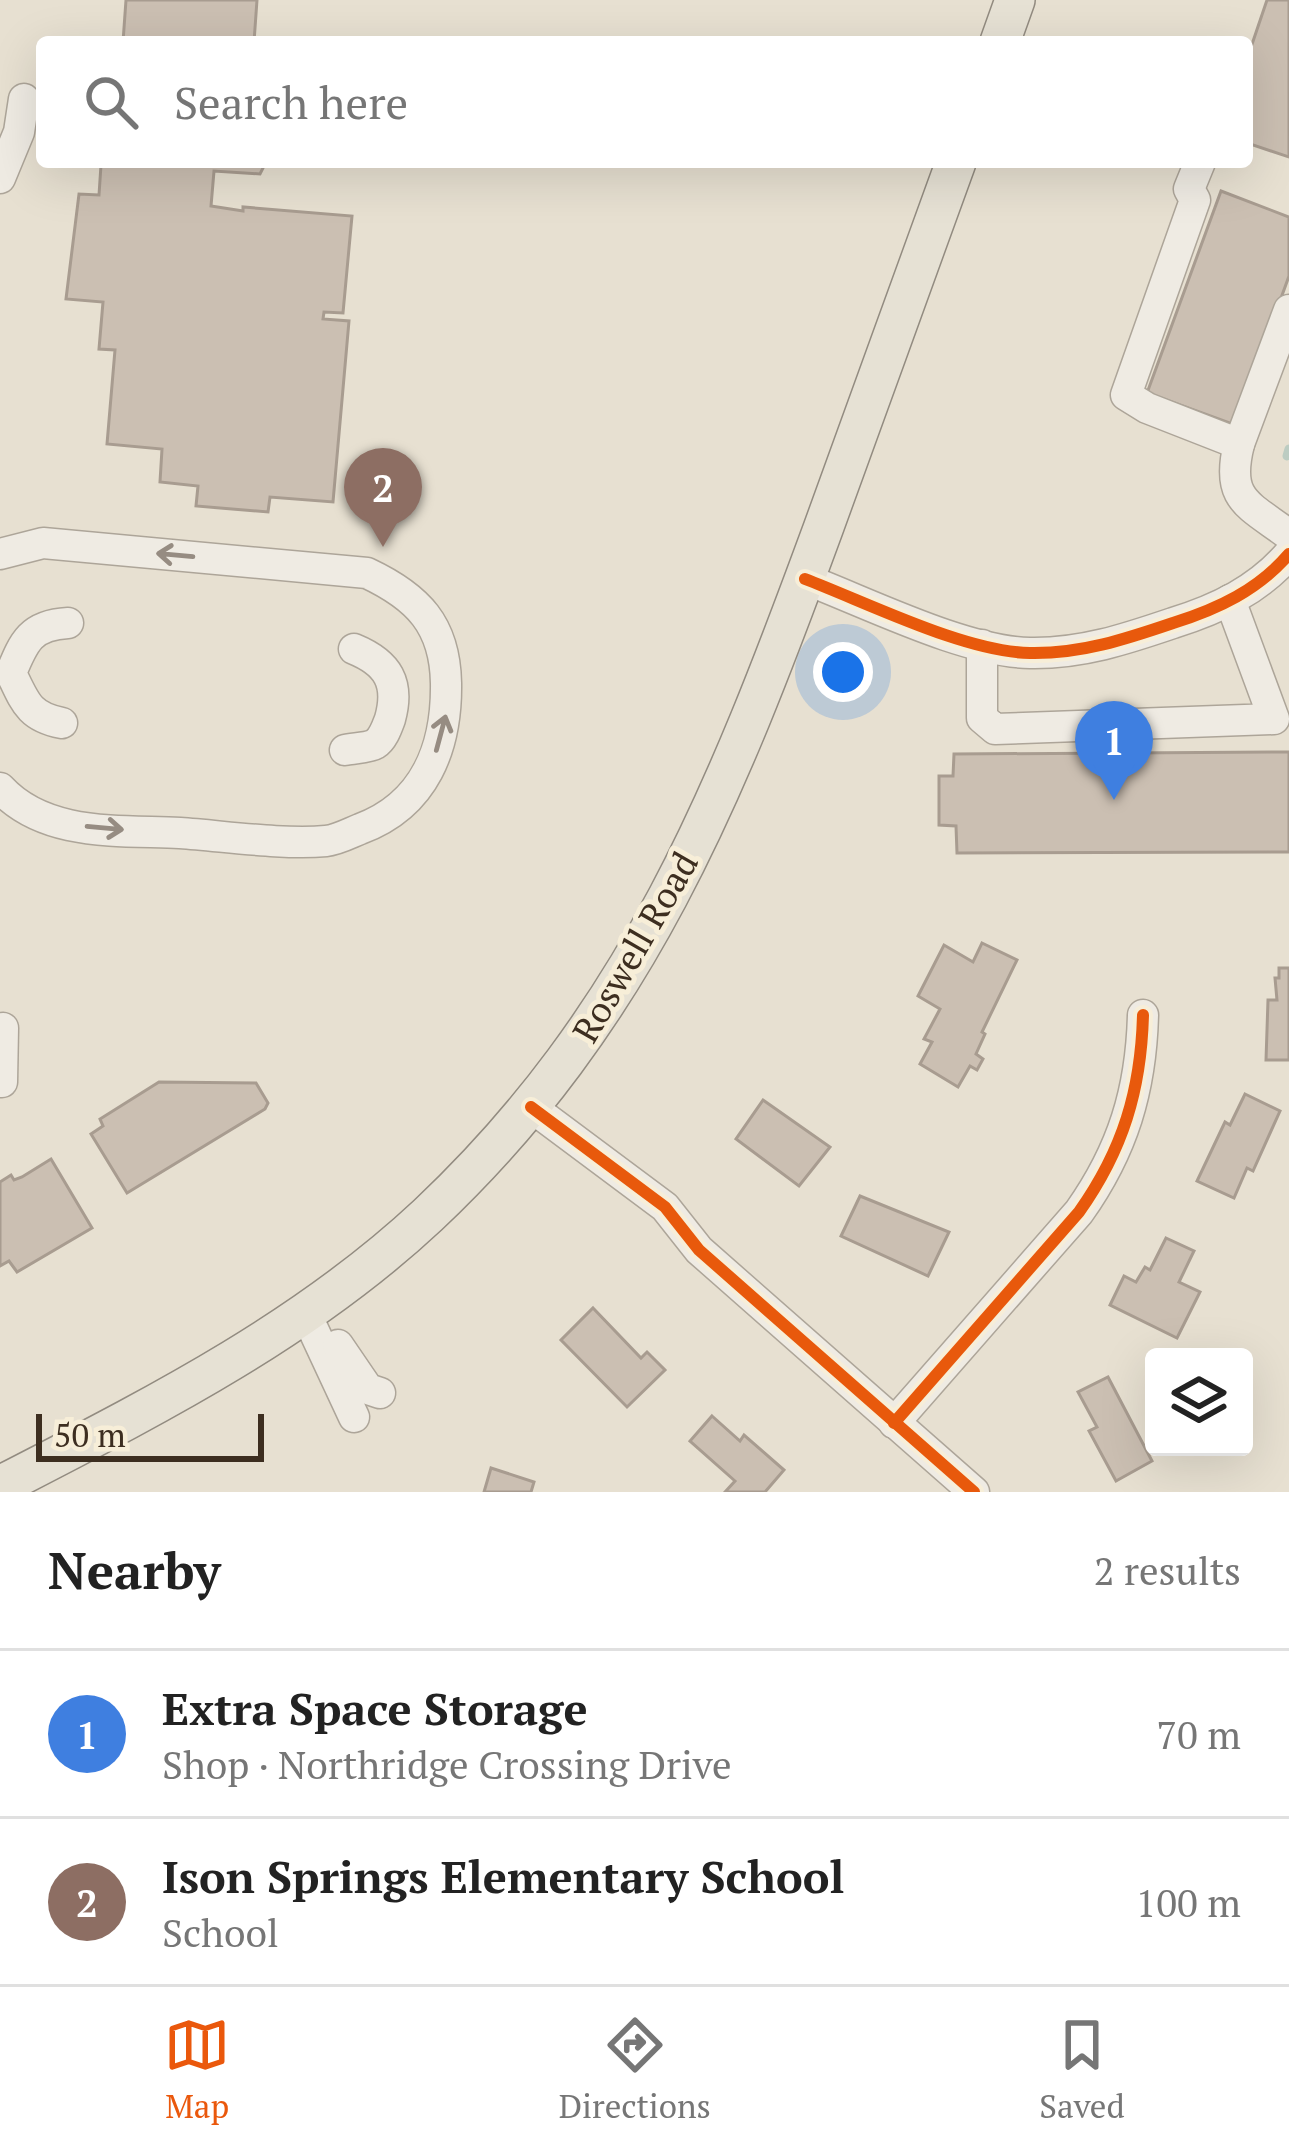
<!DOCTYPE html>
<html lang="en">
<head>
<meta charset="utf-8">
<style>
	:root { --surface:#fff; --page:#f2f2f2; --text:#222; --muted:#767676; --line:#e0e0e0; --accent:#ea580c }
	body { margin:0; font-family:"PT Serif",serif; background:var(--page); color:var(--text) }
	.controls { position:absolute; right:36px; bottom:36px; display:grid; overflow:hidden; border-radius:12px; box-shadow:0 12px 48px #0002 }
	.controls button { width:108px; height:108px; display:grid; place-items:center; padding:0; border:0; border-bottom:3px solid var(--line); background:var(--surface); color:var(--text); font:60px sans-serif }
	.scale { position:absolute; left:36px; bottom:30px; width:228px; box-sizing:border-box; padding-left:12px; border:6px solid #3d2e20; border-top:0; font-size:33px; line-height:42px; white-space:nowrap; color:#3d2e20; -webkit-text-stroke:9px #f7eed8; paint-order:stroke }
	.you { position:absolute; left:843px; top:672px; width:42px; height:42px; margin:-30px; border:9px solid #fff; border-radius:50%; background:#1a73e8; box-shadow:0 0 0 18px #1a73e833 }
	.badge { display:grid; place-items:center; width:78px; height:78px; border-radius:50%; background:var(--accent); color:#fff; font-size:39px; font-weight:700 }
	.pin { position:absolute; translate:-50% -99px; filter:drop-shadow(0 3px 6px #0008) }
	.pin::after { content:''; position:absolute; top:63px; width:42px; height:36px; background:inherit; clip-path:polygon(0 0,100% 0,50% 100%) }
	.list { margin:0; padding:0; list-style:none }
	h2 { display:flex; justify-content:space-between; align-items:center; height:156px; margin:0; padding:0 48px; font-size:51px }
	h2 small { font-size:39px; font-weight:400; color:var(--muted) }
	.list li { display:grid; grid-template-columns:78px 1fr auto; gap:36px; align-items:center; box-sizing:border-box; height:168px; padding:0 48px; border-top:3px solid var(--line) }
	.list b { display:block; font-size:45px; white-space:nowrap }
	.list p { margin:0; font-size:39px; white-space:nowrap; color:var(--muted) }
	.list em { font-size:39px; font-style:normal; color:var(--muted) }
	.icon { flex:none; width:66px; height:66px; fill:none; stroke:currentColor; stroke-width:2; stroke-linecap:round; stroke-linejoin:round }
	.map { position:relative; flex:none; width:1289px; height:1492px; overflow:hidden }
	.search { position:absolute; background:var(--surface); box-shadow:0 12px 48px #0002; left:36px; right:36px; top:36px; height:132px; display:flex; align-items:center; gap:30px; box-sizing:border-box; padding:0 42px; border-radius:12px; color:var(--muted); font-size:45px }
	.sheet { height:492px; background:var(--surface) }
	nav { display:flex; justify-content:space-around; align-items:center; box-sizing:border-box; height:168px; border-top:3px solid var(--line); background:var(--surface); font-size:33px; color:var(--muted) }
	nav a { display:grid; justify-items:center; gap:6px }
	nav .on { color:var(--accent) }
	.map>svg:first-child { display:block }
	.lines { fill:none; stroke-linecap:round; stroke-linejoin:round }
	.stream { stroke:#bcccc2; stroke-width:9 }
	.building { fill:#cbbfb2; stroke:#a89c90; stroke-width:3 }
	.minor-casing { stroke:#ada599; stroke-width:33 }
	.major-casing { stroke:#928b80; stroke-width:42 }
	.minor { stroke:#efebe3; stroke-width:30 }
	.major { stroke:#e6e1d4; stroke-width:39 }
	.cycleway-casing { stroke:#f7eed8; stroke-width:20 }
	.cycleway { stroke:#e8590c; stroke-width:12 }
	.oneway { stroke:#968c82 }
	.labels { text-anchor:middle; stroke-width:10; stroke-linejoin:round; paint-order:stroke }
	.street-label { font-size:36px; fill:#3d2e20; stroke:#f7eed8 }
</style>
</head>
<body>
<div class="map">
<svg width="1289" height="1492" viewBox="0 0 1289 1492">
	<rect width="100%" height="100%" fill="#e7e0d1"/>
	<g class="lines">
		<path class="stream" d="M 1287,456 L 1289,449"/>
	</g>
	<g class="building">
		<path d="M 126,0 L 257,0 L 254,42 L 123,42 Z"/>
		<path d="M 1267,0 L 1289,0 L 1289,157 L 1247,143 L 1247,59 Z"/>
		<path d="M 95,162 L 266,162 L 260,174 L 214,171 L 211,206 L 243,211 L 243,207 L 352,216 L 343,313 L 324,312 L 323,319 L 349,321 L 333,502 L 270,497 L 268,512 L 196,506 L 198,486 L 160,482 L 162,449 L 107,444 L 115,350 L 99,349 L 103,302 L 66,299 L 79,194 L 99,195 L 101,165 Z"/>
		<path d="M 1221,191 L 1289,217 L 1289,276 L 1235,425 L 1147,393 Z"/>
		<path d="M 1289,752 L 1289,852 L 957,853 L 956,826 L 939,825 L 939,776 L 953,776 L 954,754 Z"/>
		<path d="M 982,943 L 1017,960 L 982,1032 L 985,1034 L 976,1054 L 983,1059 L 977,1070 L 970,1066 L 958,1087 L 920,1064 L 932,1042 L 924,1039 L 940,1009 L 918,996 L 944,945 L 973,962 Z"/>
		<path d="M 1279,968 L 1289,968 L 1289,1060 L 1266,1060 L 1268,1000 L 1277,1000 L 1275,978 L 1279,978 Z"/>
		<path d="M 159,1082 L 256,1083 L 268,1103 L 265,1109 L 127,1193 L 91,1134 L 103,1126 L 100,1119 Z"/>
		<path d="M 1245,1094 L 1280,1111 L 1253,1171 L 1247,1168 L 1234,1198 L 1197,1181 L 1225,1122 L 1230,1125 Z"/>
		<path d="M 763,1100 L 830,1147 L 799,1186 L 736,1139 Z"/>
		<path d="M 51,1159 L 92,1228 L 17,1272 L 9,1261 L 0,1266 L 0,1182 L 11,1175 L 14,1180 L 22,1177 Z"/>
		<path d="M 860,1196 L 949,1232 L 928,1276 L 841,1236 Z"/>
		<path d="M 1166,1238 L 1194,1251 L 1179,1282 L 1200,1292 L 1177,1338 L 1110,1305 L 1124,1276 L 1136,1282 L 1145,1267 L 1150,1270 Z"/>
		<path d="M 593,1308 L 641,1358 L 647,1352 L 665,1370 L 627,1407 L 561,1340 Z"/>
		<path d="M 1108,1377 L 1152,1461 L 1116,1481 L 1089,1431 L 1097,1427 L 1078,1392 Z"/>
		<path d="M 712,1416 L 740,1441 L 744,1435 L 784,1470 L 765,1492 L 725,1492 L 735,1481 L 690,1441 Z"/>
		<path d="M 491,1468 L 534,1482 L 531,1492 L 484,1492 Z"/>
	</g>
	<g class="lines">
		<defs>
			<g id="minor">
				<path d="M 1200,162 L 1189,189 L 1195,200 L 1126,395 L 1147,408 L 1239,444 L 1289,310"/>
				<path d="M 0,178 L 19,132 L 24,99"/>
				<path d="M 1239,444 C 1225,500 1248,504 1289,535"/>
				<path d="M 0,554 L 43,543 L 367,573 C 418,597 445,625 446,683 C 447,747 425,805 360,829 C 350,833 337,840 326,841 C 284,845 224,836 180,833 C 118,830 45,837 0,788"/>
				<path d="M 805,579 C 868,603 965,652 1030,653 C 1081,654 1126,639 1173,623 C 1218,609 1258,590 1289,554"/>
				<path d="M 982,645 L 982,718 L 995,729 L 1274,719 L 1230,600"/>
				<path d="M 62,723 C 29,717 25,702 11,673 C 24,641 31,625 68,623"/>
				<path d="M 345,750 C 353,748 368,748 375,744 C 383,739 387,727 390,719 C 400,683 388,663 354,649"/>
				<path d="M 2,1082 L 3,1028"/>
				<path d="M 531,1107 L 665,1207 L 699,1250 L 974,1492"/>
				<path d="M 306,1314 L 354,1417"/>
				<path d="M 338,1345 L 368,1389 L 380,1393"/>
				<path d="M 894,1423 L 1079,1212 C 1123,1150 1141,1090 1143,1015"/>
			</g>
			<g id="major">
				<path d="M 1000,42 L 1015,0"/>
				<path d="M 0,1486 C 151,1408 303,1332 428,1215 C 638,1017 726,793 823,529 C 867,407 912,284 956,162"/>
			</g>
		</defs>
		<use href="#minor" class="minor-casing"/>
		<use href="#major" class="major-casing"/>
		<use href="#minor" class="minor"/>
		<use href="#major" class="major"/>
		<defs>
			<g id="cycleway">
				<path d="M 805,579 C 868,603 965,652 1030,653 C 1081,654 1126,639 1173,623 C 1218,609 1258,590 1289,554"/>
				<path d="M 531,1107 L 665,1207 L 699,1250 L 974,1492"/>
				<path d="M 894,1423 L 1079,1212 C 1123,1150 1141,1090 1143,1015"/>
			</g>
		</defs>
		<use href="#cycleway" class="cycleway-casing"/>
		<use href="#cycleway" class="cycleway"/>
	</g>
	<defs><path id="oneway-shaft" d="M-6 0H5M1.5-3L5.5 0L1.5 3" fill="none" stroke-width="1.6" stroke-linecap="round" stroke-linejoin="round" transform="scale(3)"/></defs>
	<g class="oneway">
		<use href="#oneway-shaft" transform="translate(175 555) rotate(-175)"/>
		<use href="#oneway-shaft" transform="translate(441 733) rotate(-75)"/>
		<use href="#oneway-shaft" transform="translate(105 828) rotate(5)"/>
	</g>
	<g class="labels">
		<g class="street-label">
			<text transform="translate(635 947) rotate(-60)" y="13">Roswell Road</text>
		</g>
	</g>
</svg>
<div class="controls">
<button><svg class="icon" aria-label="layers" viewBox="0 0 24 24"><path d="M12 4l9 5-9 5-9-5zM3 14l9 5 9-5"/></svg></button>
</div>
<div class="scale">50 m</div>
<div class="you"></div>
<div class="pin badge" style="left:1114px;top:800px;background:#3f7fe0">1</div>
<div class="pin badge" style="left:383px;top:547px;background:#8d6e63">2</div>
<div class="search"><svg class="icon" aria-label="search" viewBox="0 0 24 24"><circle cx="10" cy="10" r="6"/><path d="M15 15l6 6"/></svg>Search here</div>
</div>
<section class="sheet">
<h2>Nearby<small>2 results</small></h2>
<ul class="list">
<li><span class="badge" style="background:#3f7fe0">1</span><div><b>Extra Space Storage</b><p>Shop · Northridge Crossing Drive</p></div><em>70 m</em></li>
<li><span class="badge" style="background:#8d6e63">2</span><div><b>Ison Springs Elementary School</b><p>School</p></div><em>100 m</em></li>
</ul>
</section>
<nav>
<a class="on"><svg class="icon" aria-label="map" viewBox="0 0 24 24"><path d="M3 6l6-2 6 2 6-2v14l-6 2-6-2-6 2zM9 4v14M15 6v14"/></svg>Map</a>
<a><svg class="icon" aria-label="directions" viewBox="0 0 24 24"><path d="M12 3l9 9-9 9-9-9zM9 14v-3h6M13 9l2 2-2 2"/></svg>Directions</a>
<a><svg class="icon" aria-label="saved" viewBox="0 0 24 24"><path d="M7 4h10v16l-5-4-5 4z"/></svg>Saved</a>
</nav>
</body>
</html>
